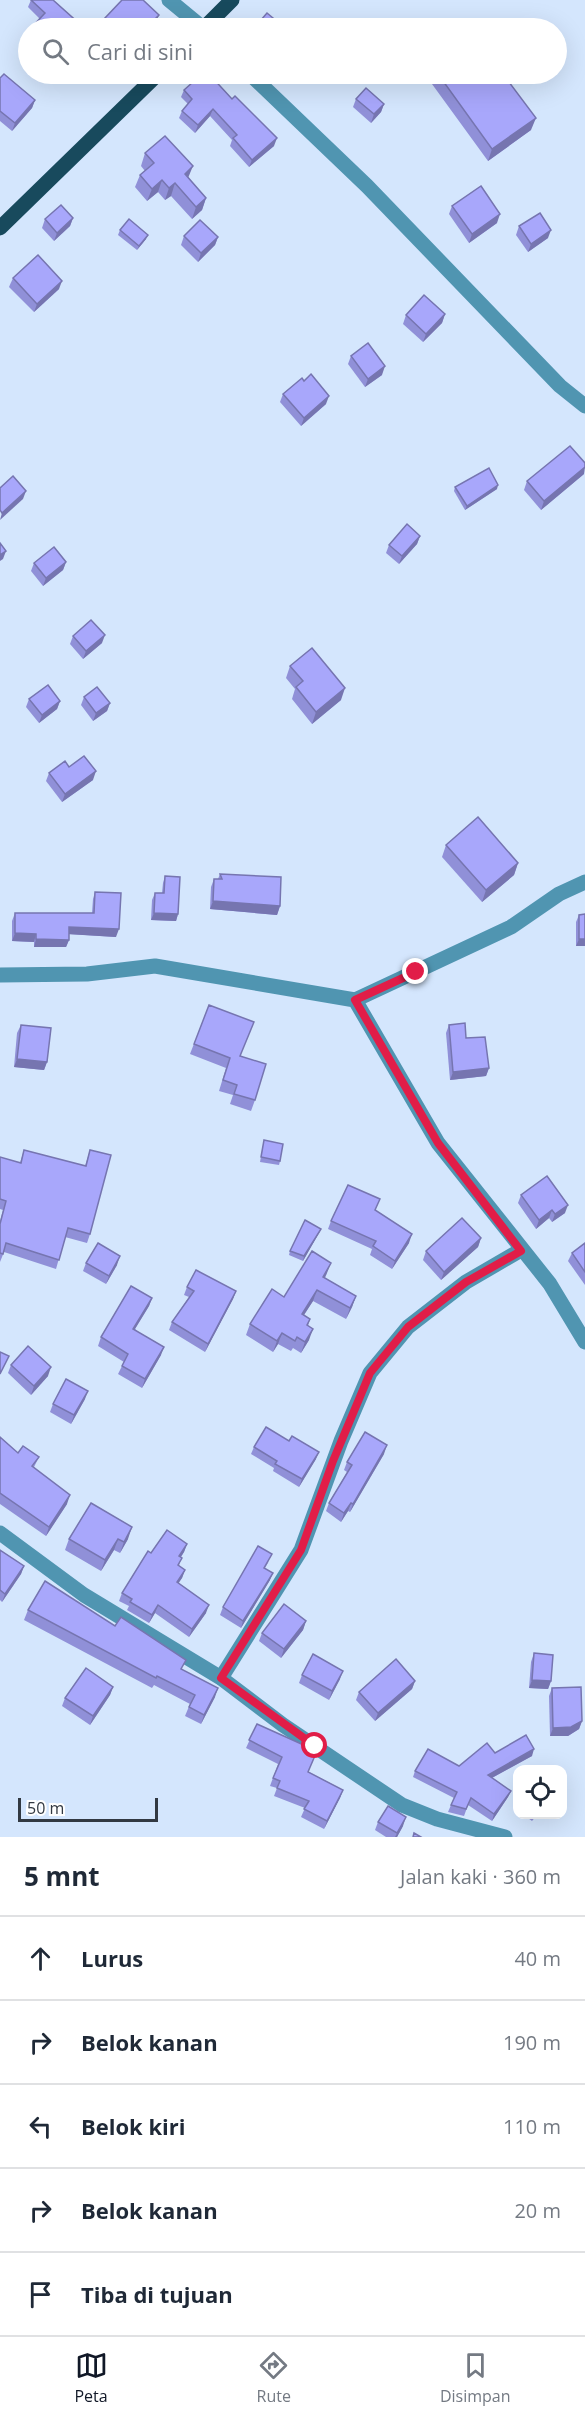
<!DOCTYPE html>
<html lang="id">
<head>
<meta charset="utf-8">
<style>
	:root { --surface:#fff; --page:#f2f2f3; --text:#1f2937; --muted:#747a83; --line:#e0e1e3; --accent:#111827 }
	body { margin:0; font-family:"Open Sans",sans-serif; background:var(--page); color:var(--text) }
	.controls { position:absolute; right:18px; bottom:18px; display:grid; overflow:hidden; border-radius:12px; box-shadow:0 6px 24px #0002 }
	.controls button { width:54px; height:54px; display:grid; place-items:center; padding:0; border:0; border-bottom:2px solid var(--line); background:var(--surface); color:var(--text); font:30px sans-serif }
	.scale { position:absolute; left:18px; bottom:15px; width:140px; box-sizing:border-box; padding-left:6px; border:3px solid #323942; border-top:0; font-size:16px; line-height:21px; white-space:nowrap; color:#323942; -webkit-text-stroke:4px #fff; paint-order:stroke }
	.stop { position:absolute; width:18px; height:18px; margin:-14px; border:4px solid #e11d48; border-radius:50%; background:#fff }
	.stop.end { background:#e11d48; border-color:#fff; box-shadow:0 2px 6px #0008 }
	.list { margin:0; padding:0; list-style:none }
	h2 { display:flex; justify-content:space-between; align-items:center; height:78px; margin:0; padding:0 24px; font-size:26px }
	h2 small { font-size:20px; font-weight:400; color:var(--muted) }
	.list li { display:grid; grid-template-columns:39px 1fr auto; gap:18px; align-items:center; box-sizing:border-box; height:84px; padding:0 24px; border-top:2px solid var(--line) }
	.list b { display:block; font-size:22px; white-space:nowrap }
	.list em { font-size:20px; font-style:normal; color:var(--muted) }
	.icon { flex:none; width:33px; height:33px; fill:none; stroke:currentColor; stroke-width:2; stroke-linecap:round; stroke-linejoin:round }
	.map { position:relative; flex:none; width:585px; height:1837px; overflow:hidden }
	.search { position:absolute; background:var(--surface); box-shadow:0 6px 24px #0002; left:18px; right:18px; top:18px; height:66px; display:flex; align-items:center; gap:15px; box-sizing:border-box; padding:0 21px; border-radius:33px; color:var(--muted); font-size:22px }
	.sheet { height:498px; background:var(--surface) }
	nav { display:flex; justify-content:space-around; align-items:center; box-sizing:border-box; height:84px; border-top:2px solid var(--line); background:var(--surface); font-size:16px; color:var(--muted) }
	nav a { display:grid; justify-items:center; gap:3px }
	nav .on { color:var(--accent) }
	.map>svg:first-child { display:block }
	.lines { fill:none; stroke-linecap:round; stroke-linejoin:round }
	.minor { stroke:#5095b1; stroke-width:15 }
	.major { stroke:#184a5d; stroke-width:15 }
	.wall { fill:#9090d8 }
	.shaded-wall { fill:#7675b0 }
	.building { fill:#a8a7fb; stroke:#7675b0; stroke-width:1.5 }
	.route { stroke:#e11d48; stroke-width:8 }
</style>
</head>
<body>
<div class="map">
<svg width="585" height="1837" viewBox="0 0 585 1837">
	<rect width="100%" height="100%" fill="#d4e6fd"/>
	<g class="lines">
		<g class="minor">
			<path d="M 169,0 L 203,28"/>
			<path d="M 250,74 L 367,186 L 560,386 L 585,406"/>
			<path d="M 0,975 L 87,974 L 155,966 L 355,1000 L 438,1143 L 550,1284 L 585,1342"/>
			<path d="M 355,1000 L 511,927 L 559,894 L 585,882"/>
			<path d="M 0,1533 L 84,1595 L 221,1678 L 283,1725 L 402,1805 L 437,1819 L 505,1837"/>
			<path d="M 221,1678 L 301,1550 L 341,1441 L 370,1373 L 408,1327 L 466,1282 L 521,1250"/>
		</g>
		<g class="major">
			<path d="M 204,28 L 232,0"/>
			<path d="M 0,228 L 158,74"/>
		</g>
	</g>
	<g class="wall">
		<path d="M 31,0 L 53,0 L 82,26 L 82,28 L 31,28 L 40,19 L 28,7 Z"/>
		<path d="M 105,18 L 156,23 L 151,28 L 105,28 L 102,26 Z"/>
		<path d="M 28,31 L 28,46 L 23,41 L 26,34 Z"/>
		<path d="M 436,74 L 520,74 L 518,78 L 511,84 L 531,130 L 488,161 L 432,84 Z"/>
		<path d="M 0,78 L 35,100 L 32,108 L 12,131 L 0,121 Z"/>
		<path d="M 184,90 L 274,146 L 249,167 L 230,146 L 232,140 L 210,116 L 195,133 L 179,118 L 182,111 L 188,104 L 181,97 Z"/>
		<path d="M 356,99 L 384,104 L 381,112 L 371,123 L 353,107 Z"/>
		<path d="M 145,153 L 189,178 L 206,198 L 202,210 L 192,219 L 171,196 L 165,200 L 158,192 L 147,201 L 135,187 L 140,175 L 145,171 L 141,166 Z"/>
		<path d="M 452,206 L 497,223 L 469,243 L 449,214 Z"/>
		<path d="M 73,218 L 70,226 L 54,241 L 42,228 L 45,219 Z"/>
		<path d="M 519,226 L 548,238 L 528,252 L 516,235 Z"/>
		<path d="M 120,230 L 146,239 L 137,250 L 118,235 Z"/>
		<path d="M 184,236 L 218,237 L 215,245 L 198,262 L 181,245 Z"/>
		<path d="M 13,278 L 59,289 L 34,312 L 9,287 Z"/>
		<path d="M 445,314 L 442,323 L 423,342 L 403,324 L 406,315 Z"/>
		<path d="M 351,356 L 382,375 L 365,387 L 348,364 Z"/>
		<path d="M 304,381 L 326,404 L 301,426 L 280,402 L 283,394 Z"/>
		<path d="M 584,474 L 541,510 L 524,490 L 527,481 Z"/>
		<path d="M 455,487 L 497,489 L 465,510 L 454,491 Z"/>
		<path d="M 420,536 L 417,544 L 399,564 L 386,553 L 389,545 Z"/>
		<path d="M 66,562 L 63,570 L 43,586 L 31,571 L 34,563 Z"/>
		<path d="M 73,636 L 102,643 L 83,659 L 70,644 Z"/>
		<path d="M 290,666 L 341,700 L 312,724 L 292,699 L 295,689 L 286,678 Z"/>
		<path d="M 84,697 L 110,703 L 107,711 L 93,721 L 81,705 Z"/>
		<path d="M 29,699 L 60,701 L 57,709 L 39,723 L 26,707 Z"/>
		<path d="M 69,767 L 93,780 L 62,802 L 46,781 L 49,773 Z"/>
		<path d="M 446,845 L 518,863 L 514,875 L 482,902 L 442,857 Z"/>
		<path d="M 220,874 L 280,906 L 277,915 L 210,909 L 211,887 L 214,879 L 218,879 Z"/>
		<path d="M 165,876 L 178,914 L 176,921 L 151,920 L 152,900 L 155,893 L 162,893 L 163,883 Z"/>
		<path d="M 95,892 L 116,937 L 69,934 L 69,940 L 66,947 L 34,947 L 34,942 L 12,941 L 12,921 L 15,913 L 92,913 L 93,899 Z"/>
		<path d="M 579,915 L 585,946 L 576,946 L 576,922 Z"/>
		<path d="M 209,1005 L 240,1056 L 255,1100 L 251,1111 L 230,1104 L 233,1095 L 219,1091 L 226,1068 L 190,1054 Z"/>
		<path d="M 21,1025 L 47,1062 L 44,1070 L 14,1067 L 17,1033 Z"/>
		<path d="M 449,1025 L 466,1038 L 489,1068 L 486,1076 L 450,1080 L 446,1033 Z"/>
		<path d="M 264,1140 L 280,1161 L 279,1165 L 260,1162 Z"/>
		<path d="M 24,1150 L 85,1166 L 90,1150 L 90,1234 L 87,1243 L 65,1237 L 56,1269 L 4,1252 L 0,1262 L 0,1221 L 3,1210 L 0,1209 L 0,1157 L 20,1163 Z"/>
		<path d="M 521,1195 L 565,1213 L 552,1222 L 549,1218 L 536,1229 L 518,1203 Z"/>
		<path d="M 376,1211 L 409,1243 L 392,1269 L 370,1255 L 372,1249 L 328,1229 L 331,1221 Z"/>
		<path d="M 321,1229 L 303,1261 L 289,1255 L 290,1251 Z"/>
		<path d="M 481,1238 L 478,1247 L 441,1280 L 423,1260 L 426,1251 Z"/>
		<path d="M 585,1243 L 585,1285 L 568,1261 L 572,1253 Z"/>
		<path d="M 86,1263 L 117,1265 L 106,1284 L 83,1271 Z"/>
		<path d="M 327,1273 L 325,1278 L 356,1296 L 352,1307 L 346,1319 L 313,1301 L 304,1315 L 310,1319 L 308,1326 L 309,1340 L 301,1353 L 293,1348 L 291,1351 L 278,1344 L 273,1352 L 246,1335 L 250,1324 L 284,1297 Z"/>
		<path d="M 187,1287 L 236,1291 L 233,1299 L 205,1352 L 169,1330 L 172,1322 L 189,1297 L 184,1295 Z"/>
		<path d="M 152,1298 L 149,1306 L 135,1329 L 161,1355 L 142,1388 L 118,1374 L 124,1362 L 98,1346 L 101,1337 Z"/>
		<path d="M 11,1365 L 48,1376 L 31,1395 L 8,1373 Z"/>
		<path d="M 85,1399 L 71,1424 L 50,1412 L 53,1404 Z"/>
		<path d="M 0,1437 L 18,1453 L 39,1457 L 34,1467 L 67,1504 L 46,1536 L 0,1504 Z"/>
		<path d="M 254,1447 L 316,1459 L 299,1487 L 273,1471 L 274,1468 L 251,1454 Z"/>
		<path d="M 384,1454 L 350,1512 L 348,1511 L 341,1522 L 326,1511 L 329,1503 L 347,1472 L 344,1470 L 347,1462 Z"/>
		<path d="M 69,1539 L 128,1539 L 120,1553 L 114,1550 L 101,1571 L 65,1550 Z"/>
		<path d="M 187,1544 L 184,1552 L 181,1557 L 179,1566 L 185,1570 L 182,1578 L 178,1583 L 206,1613 L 189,1637 L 155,1613 L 149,1623 L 127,1610 L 129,1606 L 119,1601 L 122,1593 L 151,1553 Z"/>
		<path d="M 0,1550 L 24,1566 L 21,1574 L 2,1602 L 0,1600 Z"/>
		<path d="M 269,1561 L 265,1568 L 270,1580 L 241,1628 L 220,1615 L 223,1607 Z"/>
		<path d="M 28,1610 L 183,1670 L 215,1697 L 201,1724 L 185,1716 L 190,1704 L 154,1685 L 152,1688 L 24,1620 Z"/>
		<path d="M 306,1621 L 303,1630 L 281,1658 L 259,1641 L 262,1633 Z"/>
		<path d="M 534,1653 L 551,1681 L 548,1689 L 529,1688 L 531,1662 Z"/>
		<path d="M 302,1675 L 340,1679 L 329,1700 L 299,1683 Z"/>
		<path d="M 415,1681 L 412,1689 L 375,1721 L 356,1700 L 359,1692 Z"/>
		<path d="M 113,1687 L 110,1695 L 90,1725 L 62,1706 L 65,1698 Z"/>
		<path d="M 552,1688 L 582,1721 L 579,1729 L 568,1736 L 550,1736 L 549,1696 Z"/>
		<path d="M 257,1724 L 309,1772 L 343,1790 L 340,1798 L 324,1829 L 301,1817 L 305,1808 L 274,1796 L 277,1788 L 270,1786 L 278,1764 L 246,1748 Z"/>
		<path d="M 495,1753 L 532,1756 L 492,1778 L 511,1791 L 508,1797 L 492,1821 L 468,1805 L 464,1816 L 448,1812 L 454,1798 L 413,1777 L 415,1771 L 459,1766 Z"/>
		<path d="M 518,1798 L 518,1809 L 515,1806 Z"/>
		<path d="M 524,1815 L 537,1815 L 532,1821 Z"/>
		<path d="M 378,1822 L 403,1826 L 397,1837 L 386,1837 L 375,1830 Z"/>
	</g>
	<g class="shaded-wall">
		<path d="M 159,15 L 156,23 L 151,28 L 146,28 Z"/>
		<path d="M 512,74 L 520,74 L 518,78 L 502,90 L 506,78 Z"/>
		<path d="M 35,100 L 32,108 L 12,131 L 15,123 Z"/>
		<path d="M 384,104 L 381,112 L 371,123 L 374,114 Z"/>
		<path d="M 213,109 L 210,116 L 195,133 L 198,125 Z"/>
		<path d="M 536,118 L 531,130 L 488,161 L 492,149 Z"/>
		<path d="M 277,138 L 274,146 L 249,167 L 252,160 Z"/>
		<path d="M 193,166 L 188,178 L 185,174 Z"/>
		<path d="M 162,180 L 158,192 L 147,201 L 152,189 Z"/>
		<path d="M 175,183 L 171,196 L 165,200 L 169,188 Z"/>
		<path d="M 206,198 L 202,210 L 192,219 L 196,207 Z"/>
		<path d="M 500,214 L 497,223 L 469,243 L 472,234 Z"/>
		<path d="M 73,218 L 70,226 L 54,241 L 57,233 Z"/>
		<path d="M 551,230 L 548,238 L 528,252 L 531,244 Z"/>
		<path d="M 148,235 L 146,239 L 137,250 L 139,246 Z"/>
		<path d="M 218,237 L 215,245 L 198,262 L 201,253 Z"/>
		<path d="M 62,281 L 59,289 L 34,312 L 37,304 Z"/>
		<path d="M 445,314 L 442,323 L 423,342 L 426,334 Z"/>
		<path d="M 385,366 L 382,375 L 365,387 L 368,379 Z"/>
		<path d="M 329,396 L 326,404 L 301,426 L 304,418 Z"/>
		<path d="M 585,467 L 584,474 L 541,510 L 544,501 Z"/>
		<path d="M 498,485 L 497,489 L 465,510 L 467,506 Z"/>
		<path d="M 26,491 L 23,499 L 0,520 L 2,513 Z"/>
		<path d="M 420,536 L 417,544 L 399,564 L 402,556 Z"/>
		<path d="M 6,551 L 3,559 L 0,561 L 0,555 Z"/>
		<path d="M 66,562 L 63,570 L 43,586 L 46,578 Z"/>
		<path d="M 105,635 L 102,643 L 83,659 L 86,651 Z"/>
		<path d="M 345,688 L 341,700 L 312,724 L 316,712 Z"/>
		<path d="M 60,701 L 57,709 L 39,723 L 42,715 Z"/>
		<path d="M 110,703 L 107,711 L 93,721 L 96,713 Z"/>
		<path d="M 96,771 L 93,780 L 62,802 L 65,794 Z"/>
		<path d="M 518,863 L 514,875 L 482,902 L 486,890 Z"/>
		<path d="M 213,901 L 280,906 L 277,915 L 210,909 Z"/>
		<path d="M 154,913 L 178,914 L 176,921 L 151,920 Z"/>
		<path d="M 69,927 L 119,929 L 116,937 L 66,934 Z"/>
		<path d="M 15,933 L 36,934 L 34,942 L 12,941 Z"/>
		<path d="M 36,939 L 69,940 L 66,947 L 34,947 Z"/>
		<path d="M 579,939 L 585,939 L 585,946 L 576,946 Z"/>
		<path d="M 17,1059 L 47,1062 L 44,1070 L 14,1067 Z"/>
		<path d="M 489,1068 L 486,1076 L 450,1080 L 453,1072 Z"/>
		<path d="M 568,1205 L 565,1213 L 552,1222 L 555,1214 Z"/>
		<path d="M 552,1210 L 549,1218 L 536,1229 L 539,1220 Z"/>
		<path d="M 321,1229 L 319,1233 L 303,1261 L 304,1256 Z"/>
		<path d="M 412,1234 L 409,1243 L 392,1269 L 395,1261 Z"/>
		<path d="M 481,1238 L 478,1247 L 441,1280 L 444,1272 Z"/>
		<path d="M 120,1256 L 117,1265 L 106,1284 L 109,1276 Z"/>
		<path d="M 331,1263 L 327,1273 L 319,1288 L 323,1277 Z"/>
		<path d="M 317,1290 L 313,1301 L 298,1324 L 302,1314 Z"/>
		<path d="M 236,1291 L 233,1299 L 205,1352 L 208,1344 Z"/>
		<path d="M 356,1296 L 352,1307 L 346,1319 L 350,1308 Z"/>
		<path d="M 152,1298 L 149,1306 L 130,1337 L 133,1329 Z"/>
		<path d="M 313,1329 L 309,1340 L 301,1353 L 305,1342 Z"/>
		<path d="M 282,1333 L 278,1344 L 273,1352 L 277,1341 Z"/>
		<path d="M 164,1347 L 161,1355 L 142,1388 L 145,1379 Z"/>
		<path d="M 51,1367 L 48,1376 L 31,1395 L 34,1386 Z"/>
		<path d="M 88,1391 L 85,1399 L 71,1424 L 74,1415 Z"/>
		<path d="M 387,1445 L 384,1454 L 350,1512 L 353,1504 Z"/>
		<path d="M 319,1452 L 316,1459 L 299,1487 L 302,1479 Z"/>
		<path d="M 70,1495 L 67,1504 L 46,1536 L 49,1527 Z"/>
		<path d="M 351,1503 L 348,1511 L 341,1522 L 344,1513 Z"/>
		<path d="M 132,1527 L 128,1539 L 120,1553 L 124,1542 Z"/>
		<path d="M 118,1539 L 114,1550 L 101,1571 L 105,1560 Z"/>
		<path d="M 187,1544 L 184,1552 L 176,1564 L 179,1556 Z"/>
		<path d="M 24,1566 L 21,1574 L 2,1602 L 5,1594 Z"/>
		<path d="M 185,1570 L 182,1578 L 174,1590 L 177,1582 Z"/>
		<path d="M 273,1573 L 270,1580 L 241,1628 L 243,1621 Z"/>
		<path d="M 158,1605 L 155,1613 L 149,1623 L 152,1615 Z"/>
		<path d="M 209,1605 L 206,1613 L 189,1637 L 192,1629 Z"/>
		<path d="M 306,1621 L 303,1630 L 281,1658 L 284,1649 Z"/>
		<path d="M 343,1671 L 340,1679 L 329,1700 L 332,1691 Z"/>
		<path d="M 532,1680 L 551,1681 L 548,1689 L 529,1688 Z"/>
		<path d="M 415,1681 L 412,1689 L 375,1721 L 378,1713 Z"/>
		<path d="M 113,1687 L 110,1695 L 90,1725 L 93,1716 Z"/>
		<path d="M 218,1688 L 215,1697 L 201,1724 L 204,1715 Z"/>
		<path d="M 582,1721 L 579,1729 L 568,1736 L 550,1736 L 553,1728 Z"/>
		<path d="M 534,1749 L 532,1756 L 486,1781 L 488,1775 Z"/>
		<path d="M 343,1790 L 340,1798 L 324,1829 L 327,1821 Z"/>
		<path d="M 511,1791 L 508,1797 L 492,1821 L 494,1814 Z"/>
		<path d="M 406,1817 L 403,1826 L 397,1837 L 395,1837 Z"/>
	</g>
	<g class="building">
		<path d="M 31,0 L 53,0 L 82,26 L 81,28 L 31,28 L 45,13 Z"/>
		<path d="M 122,0 L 143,0 L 159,15 L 146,28 L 117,28 L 105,18 Z"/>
		<path d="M 267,13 L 285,28 L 254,28 Z"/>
		<path d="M 4,74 L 35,100 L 15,123 L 0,111 L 0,78 Z"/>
		<path d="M 202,74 L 209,74 L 232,99 L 235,96 L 277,138 L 252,160 L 233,138 L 237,135 L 213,109 L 198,125 L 182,111 L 192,99 L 184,90 Z"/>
		<path d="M 438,74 L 512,74 L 506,78 L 536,118 L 492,149 Z"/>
		<path d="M 366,88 L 384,104 L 374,114 L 356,99 Z"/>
		<path d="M 165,136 L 193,166 L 185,174 L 206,198 L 196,207 L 175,183 L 169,188 L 162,180 L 152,189 L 140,175 L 154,163 L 145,153 Z"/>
		<path d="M 481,186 L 500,214 L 472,234 L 452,206 Z"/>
		<path d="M 61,205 L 73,218 L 57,233 L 45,219 Z"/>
		<path d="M 540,213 L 551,230 L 531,244 L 519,226 Z"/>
		<path d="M 129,219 L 148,235 L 139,246 L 120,230 Z"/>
		<path d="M 200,220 L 218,237 L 201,253 L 184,236 Z"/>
		<path d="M 38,255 L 62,281 L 37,304 L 13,278 Z"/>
		<path d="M 424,295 L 445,314 L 426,334 L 406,315 Z"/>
		<path d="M 368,343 L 385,366 L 368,379 L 351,356 Z"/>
		<path d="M 311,374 L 329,396 L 304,418 L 283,394 L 302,378 L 304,381 Z"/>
		<path d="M 570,446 L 585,463 L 585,467 L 544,501 L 527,481 Z"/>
		<path d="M 489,468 L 498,485 L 467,506 L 455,487 Z"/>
		<path d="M 13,476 L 26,491 L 2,513 L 0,510 L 0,488 Z"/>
		<path d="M 407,524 L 420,536 L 402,556 L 389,545 Z"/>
		<path d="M 0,543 L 6,551 L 0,555 Z"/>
		<path d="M 54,547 L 66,562 L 46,578 L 34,563 Z"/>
		<path d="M 91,620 L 105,635 L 86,651 L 73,636 Z"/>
		<path d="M 312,648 L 345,688 L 316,712 L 296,687 L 303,681 L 290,666 Z"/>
		<path d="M 48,685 L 60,701 L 42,715 L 29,699 Z"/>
		<path d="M 97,687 L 110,703 L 96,713 L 84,697 Z"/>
		<path d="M 84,756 L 96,771 L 65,794 L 49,773 L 65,761 L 69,767 Z"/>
		<path d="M 478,817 L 518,863 L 486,890 L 446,845 Z"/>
		<path d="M 220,874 L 281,877 L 280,906 L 213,901 L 214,879 L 222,879 Z"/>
		<path d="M 165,876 L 180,877 L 178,914 L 154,913 L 155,893 L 164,893 Z"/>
		<path d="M 95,892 L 121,893 L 119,929 L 69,927 L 69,940 L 36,939 L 36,934 L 15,933 L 15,913 L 94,913 Z"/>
		<path d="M 585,914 L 585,939 L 579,939 L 579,915 Z"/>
		<path d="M 209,1005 L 254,1022 L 240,1056 L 266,1064 L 255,1100 L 234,1094 L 237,1085 L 223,1080 L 230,1058 L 194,1044 Z"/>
		<path d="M 465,1023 L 466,1038 L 485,1037 L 489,1068 L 453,1072 L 449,1025 Z"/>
		<path d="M 21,1025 L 51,1028 L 47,1062 L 17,1059 Z"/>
		<path d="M 264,1140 L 283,1144 L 280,1161 L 261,1157 Z"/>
		<path d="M 24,1150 L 86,1166 L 90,1150 L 111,1155 L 90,1234 L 68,1228 L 59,1260 L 6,1243 L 3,1254 L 0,1253 L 0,1224 L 6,1201 L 0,1199 L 0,1157 L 21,1163 Z"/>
		<path d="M 547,1176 L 568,1205 L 555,1214 L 552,1210 L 539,1220 L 521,1195 Z"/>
		<path d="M 348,1185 L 380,1199 L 375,1210 L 412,1234 L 395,1261 L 373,1246 L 376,1241 L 331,1221 Z"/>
		<path d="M 462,1218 L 481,1238 L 444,1272 L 426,1251 Z"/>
		<path d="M 305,1220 L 321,1229 L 304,1256 L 290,1251 Z"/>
		<path d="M 98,1243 L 120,1256 L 109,1276 L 86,1263 Z"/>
		<path d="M 585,1243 L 585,1272 L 572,1253 Z"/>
		<path d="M 312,1251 L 331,1263 L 323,1277 L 356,1296 L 350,1308 L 317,1290 L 302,1314 L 310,1319 L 307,1325 L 313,1329 L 305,1342 L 297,1337 L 295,1341 L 282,1333 L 277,1341 L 250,1324 L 272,1289 L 284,1297 Z"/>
		<path d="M 196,1270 L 236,1291 L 208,1344 L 172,1322 L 194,1291 L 187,1287 Z"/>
		<path d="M 131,1286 L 152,1298 L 133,1329 L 164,1347 L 145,1379 L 122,1366 L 128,1354 L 101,1337 Z"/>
		<path d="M 28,1346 L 51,1367 L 34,1386 L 11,1365 Z"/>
		<path d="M 0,1352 L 9,1356 L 0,1374 Z"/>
		<path d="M 66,1379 L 88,1391 L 74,1415 L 53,1404 Z"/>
		<path d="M 266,1427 L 289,1441 L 292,1436 L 319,1452 L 302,1479 L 275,1464 L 277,1461 L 254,1447 Z"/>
		<path d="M 365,1432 L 387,1445 L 353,1504 L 351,1503 L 344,1513 L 329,1503 L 352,1465 L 347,1462 Z"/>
		<path d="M 0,1437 L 18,1453 L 23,1446 L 39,1457 L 32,1466 L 70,1495 L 49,1527 L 0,1493 Z"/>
		<path d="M 91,1503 L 132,1527 L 124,1542 L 118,1539 L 105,1560 L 69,1539 Z"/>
		<path d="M 167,1530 L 187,1544 L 179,1556 L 182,1558 L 178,1565 L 185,1570 L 177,1582 L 209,1605 L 192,1629 L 158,1605 L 152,1615 L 130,1602 L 132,1599 L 122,1593 L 148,1551 L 151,1553 Z"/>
		<path d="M 258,1546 L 272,1554 L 264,1568 L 273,1573 L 243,1621 L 223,1607 Z"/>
		<path d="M 0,1550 L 24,1566 L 5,1594 L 0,1590 Z"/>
		<path d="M 45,1581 L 115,1626 L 121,1617 L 186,1660 L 181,1669 L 218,1688 L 204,1715 L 189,1707 L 195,1695 L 157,1676 L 156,1678 L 28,1610 Z"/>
		<path d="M 284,1604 L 306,1621 L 284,1649 L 262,1633 Z"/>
		<path d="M 534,1653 L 553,1655 L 551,1681 L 532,1680 Z"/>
		<path d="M 313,1654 L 343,1671 L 332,1691 L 302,1675 Z"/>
		<path d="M 396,1659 L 415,1681 L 378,1713 L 359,1692 Z"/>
		<path d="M 86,1668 L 113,1687 L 93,1716 L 65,1698 Z"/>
		<path d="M 581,1687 L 582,1721 L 571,1727 L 553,1728 L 552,1688 Z"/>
		<path d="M 257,1724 L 317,1751 L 308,1772 L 343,1790 L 327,1821 L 304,1809 L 309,1801 L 277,1788 L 280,1781 L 273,1778 L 282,1757 L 249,1740 Z"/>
		<path d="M 526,1735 L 534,1749 L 488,1775 L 511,1791 L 494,1814 L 471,1798 L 466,1809 L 451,1805 L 457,1792 L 415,1771 L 428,1749 L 459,1766 L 487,1743 L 495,1753 Z"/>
		<path d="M 388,1806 L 406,1817 L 397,1833 L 378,1822 Z"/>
		<path d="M 414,1833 L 421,1837 L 413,1837 Z"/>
	</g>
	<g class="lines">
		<path class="route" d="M 315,1746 L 221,1678 L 301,1550 L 333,1461 L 370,1373 L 408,1327 L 466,1282 L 521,1251 L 438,1143 L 355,1000 L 416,972"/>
	</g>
</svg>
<div class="controls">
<button><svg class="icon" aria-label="locate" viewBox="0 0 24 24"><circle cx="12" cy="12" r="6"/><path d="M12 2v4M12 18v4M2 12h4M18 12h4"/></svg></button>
</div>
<div class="scale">50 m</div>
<div class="stop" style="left:315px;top:1746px"></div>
<div class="stop end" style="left:416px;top:972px"></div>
<div class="search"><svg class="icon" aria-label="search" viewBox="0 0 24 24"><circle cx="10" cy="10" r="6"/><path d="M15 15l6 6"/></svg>Cari di sini</div>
</div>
<section class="sheet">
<h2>5 mnt<small>Jalan kaki · 360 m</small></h2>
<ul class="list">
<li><svg class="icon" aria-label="ahead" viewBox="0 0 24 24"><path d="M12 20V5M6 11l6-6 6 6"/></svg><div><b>Lurus</b></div><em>40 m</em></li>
<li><svg class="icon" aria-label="right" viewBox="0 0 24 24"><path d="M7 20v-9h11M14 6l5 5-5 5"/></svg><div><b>Belok kanan</b></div><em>190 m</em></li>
<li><svg class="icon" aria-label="left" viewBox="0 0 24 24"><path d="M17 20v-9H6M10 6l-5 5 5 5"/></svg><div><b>Belok kiri</b></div><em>110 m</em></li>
<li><svg class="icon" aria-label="right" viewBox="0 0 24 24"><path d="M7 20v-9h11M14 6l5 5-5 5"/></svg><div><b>Belok kanan</b></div><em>20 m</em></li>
<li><svg class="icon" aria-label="arrive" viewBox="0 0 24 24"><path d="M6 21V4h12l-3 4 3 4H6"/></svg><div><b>Tiba di tujuan</b></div></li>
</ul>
</section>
<nav>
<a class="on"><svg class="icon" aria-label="map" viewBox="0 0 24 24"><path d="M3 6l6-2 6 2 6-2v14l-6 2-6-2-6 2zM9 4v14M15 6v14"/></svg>Peta</a>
<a><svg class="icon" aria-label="directions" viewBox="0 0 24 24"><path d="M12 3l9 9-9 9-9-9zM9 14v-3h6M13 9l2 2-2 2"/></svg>Rute</a>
<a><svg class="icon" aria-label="saved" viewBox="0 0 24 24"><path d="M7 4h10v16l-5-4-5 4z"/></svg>Disimpan</a>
</nav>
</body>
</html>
